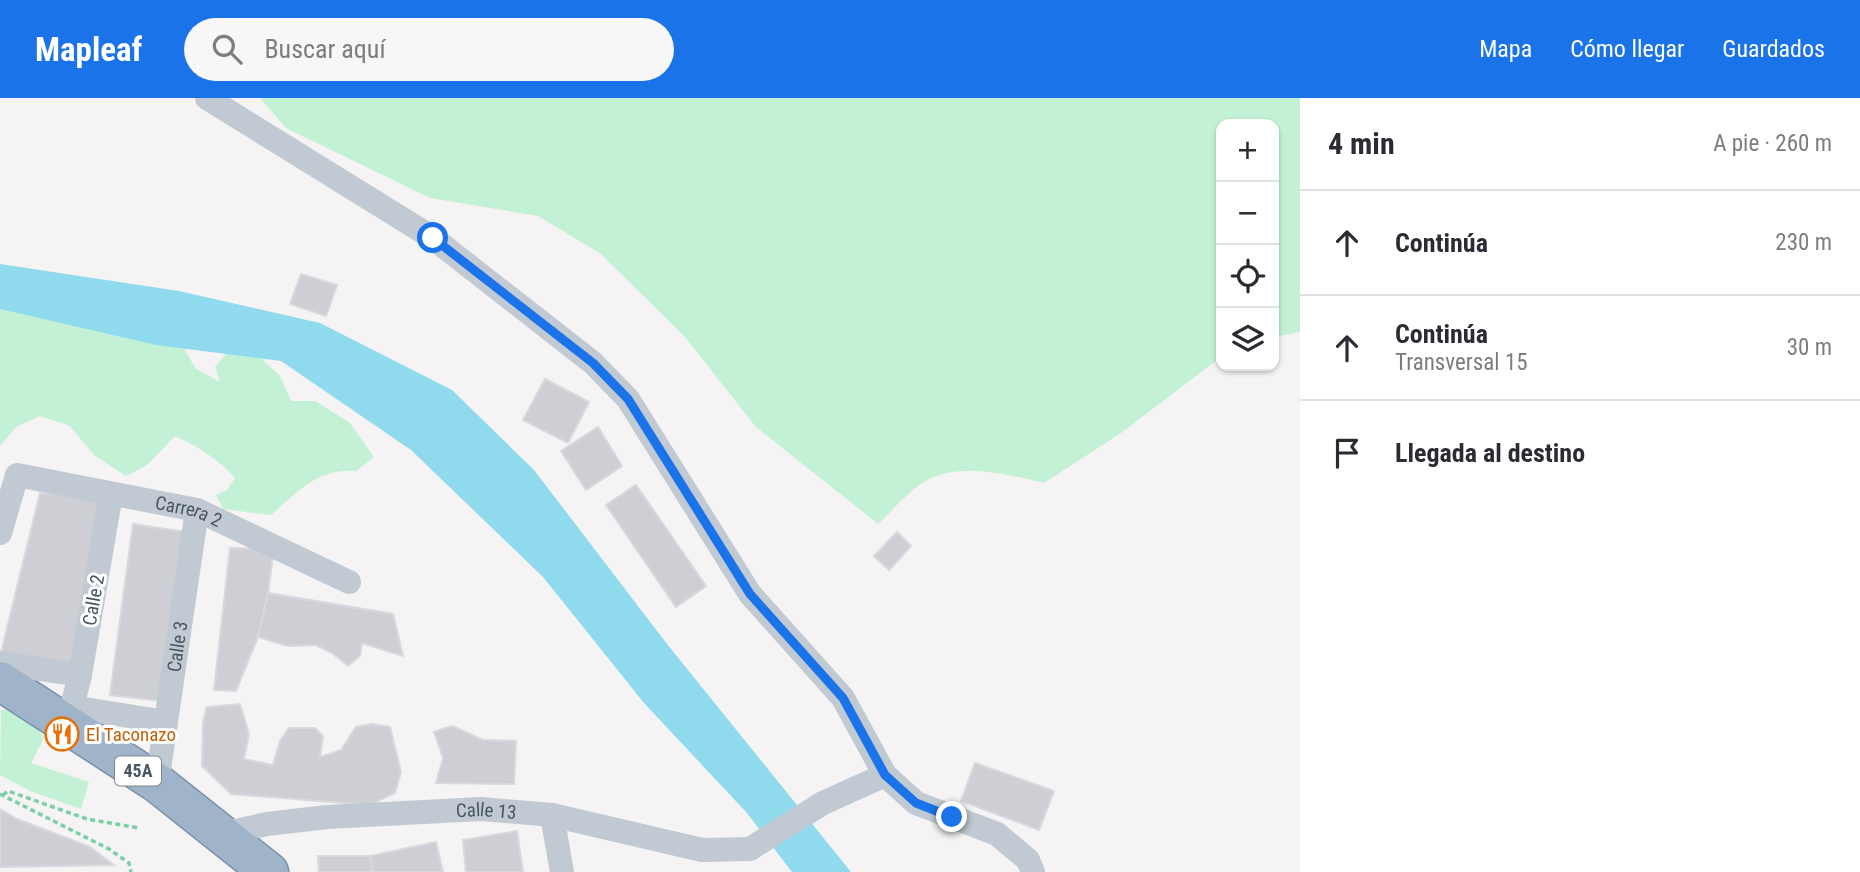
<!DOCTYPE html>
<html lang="es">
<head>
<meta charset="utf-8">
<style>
	:root { --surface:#fff; --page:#f7f7f7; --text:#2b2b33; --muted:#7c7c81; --line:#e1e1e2; --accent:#1a73e8 }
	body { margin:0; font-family:"Roboto Condensed",sans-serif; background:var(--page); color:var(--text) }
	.controls { position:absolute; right:21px; top:21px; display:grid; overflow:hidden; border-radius:14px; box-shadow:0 2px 5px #0004 }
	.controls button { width:63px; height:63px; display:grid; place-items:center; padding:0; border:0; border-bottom:2px solid var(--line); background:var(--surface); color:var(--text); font:35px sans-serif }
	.stop { position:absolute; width:21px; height:21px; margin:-16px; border:5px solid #1a73e8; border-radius:50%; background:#fff }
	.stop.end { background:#1a73e8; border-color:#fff; box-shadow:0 2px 7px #0008 }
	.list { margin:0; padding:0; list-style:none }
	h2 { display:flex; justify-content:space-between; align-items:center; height:91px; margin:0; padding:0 28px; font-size:30px }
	h2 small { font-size:23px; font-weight:400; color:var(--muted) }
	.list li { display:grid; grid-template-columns:46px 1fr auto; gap:21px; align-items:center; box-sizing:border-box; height:105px; padding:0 28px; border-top:2px solid var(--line) }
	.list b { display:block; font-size:26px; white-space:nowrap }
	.list p { margin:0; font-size:23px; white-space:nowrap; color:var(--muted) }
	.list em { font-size:23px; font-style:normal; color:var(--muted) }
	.icon { flex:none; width:38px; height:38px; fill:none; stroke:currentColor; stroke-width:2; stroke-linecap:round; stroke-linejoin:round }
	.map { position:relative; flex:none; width:1300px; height:774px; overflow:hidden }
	header { display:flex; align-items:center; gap:42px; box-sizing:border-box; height:98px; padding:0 35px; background:var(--accent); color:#fff }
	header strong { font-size:33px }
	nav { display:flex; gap:38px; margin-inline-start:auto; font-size:24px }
	.search { width:490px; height:63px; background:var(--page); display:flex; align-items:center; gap:18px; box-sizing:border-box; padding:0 24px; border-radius:38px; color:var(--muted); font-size:26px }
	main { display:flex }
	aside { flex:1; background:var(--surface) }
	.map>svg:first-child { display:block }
	.green { fill:#c3f1d5 }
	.water { fill:#90daee }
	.building { fill:#cdcfd5; stroke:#d7d9de; stroke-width:2 }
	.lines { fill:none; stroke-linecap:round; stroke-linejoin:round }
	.trunk-casing { stroke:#7690ad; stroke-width:41 }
	.path { stroke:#7ad0a6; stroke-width:3.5; stroke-dasharray:5 3.5; stroke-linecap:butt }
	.minor { stroke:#c1cad2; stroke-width:24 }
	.trunk { stroke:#9fb4c9; stroke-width:38 }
	.route { stroke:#1a73e8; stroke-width:9 }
	.labels { text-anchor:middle; stroke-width:6; stroke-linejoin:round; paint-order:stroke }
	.shield { fill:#fff; stroke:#808990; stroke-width:2 }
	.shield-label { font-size:18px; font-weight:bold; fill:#4a5661 }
	.street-label { font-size:19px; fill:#4a5661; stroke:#fff }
	.food-label { font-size:19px; fill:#c56008; stroke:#fff; text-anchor:start }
</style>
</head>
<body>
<header>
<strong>Mapleaf</strong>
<div class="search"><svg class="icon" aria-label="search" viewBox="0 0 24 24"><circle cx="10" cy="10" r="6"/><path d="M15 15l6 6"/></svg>Buscar aquí</div>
<nav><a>Mapa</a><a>Cómo llegar</a><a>Guardados</a></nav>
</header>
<main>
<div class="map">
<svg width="1300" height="774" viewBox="0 0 1300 774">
	<rect width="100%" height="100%" fill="#f5f3f3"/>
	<g class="green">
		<path d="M 260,0 L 1300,0 L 1300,234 L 1274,239 L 1274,26 L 1221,26 L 1221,259 L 1121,335 L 1044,385 C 1005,376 953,361 918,388 C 903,399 891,414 878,426 L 756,329 L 685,239 L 601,156 L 538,118 L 430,100 L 286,30 Z"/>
		<path d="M 0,193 L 167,248 L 184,250 L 195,270 L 220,284 L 215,269 L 226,256 L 249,249 L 280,278 L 291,303 L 315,303 L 349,324 L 374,359 L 356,373 C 318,370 298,393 271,417 L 223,411 L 216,397 L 227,392 L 235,380 C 218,361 199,349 175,338 L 147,367 L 126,378 L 94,357 L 70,328 L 40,318 L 16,329 L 0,348 Z"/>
		<path d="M 1,612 L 26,612 L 44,640 L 31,665 L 89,684 L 81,711 L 30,693 L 0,677 Z"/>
	</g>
	<path class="water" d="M 0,166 L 179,193 L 320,225 L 452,292 L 534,372 L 667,546 L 851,774 L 792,774 L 747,715 L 644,605 L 543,479 L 411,352 L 281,263 L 156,247 L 0,211 Z"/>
	<g class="building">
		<path d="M 301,176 L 337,187 L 326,218 L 290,206 Z"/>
		<path d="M 545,281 L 589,304 L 568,345 L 523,322 Z"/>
		<path d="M 598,329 L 622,368 L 586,392 L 561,353 Z"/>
		<path d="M 636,387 L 706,488 L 676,509 L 606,407 Z"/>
		<path d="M 40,395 L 106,400 L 78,569 L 0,559 Z"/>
		<path d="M 133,426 L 186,434 L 162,603 L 110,597 Z"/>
		<path d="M 897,434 L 911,448 L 889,472 L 874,458 Z"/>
		<path d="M 230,450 L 257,451 L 273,457 L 268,495 L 258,539 L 236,593 L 214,592 Z"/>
		<path d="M 268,495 L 393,516 L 403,558 L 362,545 L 360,558 L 348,568 L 332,555 L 316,547 L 287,548 L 258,539 Z"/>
		<path d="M 240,606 L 249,636 L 244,661 L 273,667 L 280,643 L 289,630 L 315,630 L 323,638 L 320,659 L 341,652 L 356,629 L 372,626 L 390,629 L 401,674 L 395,695 L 369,707 L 231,696 L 202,668 L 203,625 L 207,609 Z"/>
		<path d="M 452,628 L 483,642 L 516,643 L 514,686 L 436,685 L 443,660 L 434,634 Z"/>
		<path d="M 975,665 L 1054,693 L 1039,732 L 961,703 Z"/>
		<path d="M 0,711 L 17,721 L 90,749 L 114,767 L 0,769 Z"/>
		<path d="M 517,733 L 523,774 L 466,774 L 463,742 Z"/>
		<path d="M 436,744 L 443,774 L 373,774 L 370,758 Z"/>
		<path d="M 318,758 L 370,758 L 373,774 L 319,774 Z"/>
	</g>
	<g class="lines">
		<defs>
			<path id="trunk" d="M 0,583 L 157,685 L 269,774"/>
		</defs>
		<use href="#trunk" class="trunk-casing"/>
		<g class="path">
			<path d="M 0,696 L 109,751 L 129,765 L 131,774"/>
			<path d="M 3,697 L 8,693 L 87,721 L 139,730"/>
		</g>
		<g class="minor">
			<path d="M 207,0 L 433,140 L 593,265 L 628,301 L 750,496 L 843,600 L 885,677 L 916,705 L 997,736 L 1028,762 L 1033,774"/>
			<path d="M 111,396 L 80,577 L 72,609 L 166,624"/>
			<path id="s1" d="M 0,435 L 17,377 L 197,412 L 349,484"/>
			<path d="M 0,565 L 80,577"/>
			<path id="s2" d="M 157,685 L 197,412"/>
			<path d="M 552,717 L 562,774"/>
			<path id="s3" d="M 222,736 L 267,726 L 327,719 L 481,711 L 552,717 L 702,752 L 750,751 L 823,705 L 885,677"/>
		</g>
		<use href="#trunk" class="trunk"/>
	</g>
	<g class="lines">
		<path class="route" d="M 433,140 L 593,265 L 628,301 L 750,496 L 843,600 L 885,677 L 916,705 L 952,719"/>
	</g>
	<defs>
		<symbol id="restaurant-ring" viewBox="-11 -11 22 22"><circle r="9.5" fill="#fff" stroke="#e8710a" stroke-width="1.5"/><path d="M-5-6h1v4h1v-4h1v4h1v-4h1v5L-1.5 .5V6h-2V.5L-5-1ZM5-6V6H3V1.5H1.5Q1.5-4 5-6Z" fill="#e8710a"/></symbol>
	</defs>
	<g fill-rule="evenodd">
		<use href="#restaurant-ring" x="43" y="617" width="38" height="38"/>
	</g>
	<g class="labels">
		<rect class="shield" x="115" y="658.5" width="46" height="29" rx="5"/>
		<g class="shield-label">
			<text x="138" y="679">45A</text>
		</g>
		<g class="street-label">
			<text dy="7" stroke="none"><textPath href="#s1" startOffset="236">Carrera 2</textPath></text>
			<text transform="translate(93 502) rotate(-80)" y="7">Calle 2</text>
			<text dy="7" stroke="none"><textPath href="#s2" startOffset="138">Calle 3</textPath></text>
			<text dy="7" stroke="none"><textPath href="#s3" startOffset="266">Calle 13</textPath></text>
		</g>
		<g class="food-label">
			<text x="86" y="643">El Taconazo</text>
		</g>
	</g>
</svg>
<div class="controls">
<button>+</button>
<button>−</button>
<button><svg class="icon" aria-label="locate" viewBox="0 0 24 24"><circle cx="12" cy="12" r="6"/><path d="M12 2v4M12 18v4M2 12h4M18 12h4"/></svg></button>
<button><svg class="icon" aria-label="layers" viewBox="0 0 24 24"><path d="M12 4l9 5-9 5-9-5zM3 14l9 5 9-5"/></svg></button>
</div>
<div class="stop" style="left:433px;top:140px"></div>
<div class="stop end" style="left:952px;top:719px"></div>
</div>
<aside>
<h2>4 min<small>A pie · 260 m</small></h2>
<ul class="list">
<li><svg class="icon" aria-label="ahead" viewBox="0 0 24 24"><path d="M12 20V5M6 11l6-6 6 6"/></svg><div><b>Continúa</b></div><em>230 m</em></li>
<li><svg class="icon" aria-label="ahead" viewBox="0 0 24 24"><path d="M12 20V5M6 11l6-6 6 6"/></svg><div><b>Continúa</b><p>Transversal 15</p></div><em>30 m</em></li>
<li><svg class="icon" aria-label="arrive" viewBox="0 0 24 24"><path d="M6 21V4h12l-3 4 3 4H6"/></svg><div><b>Llegada al destino</b></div></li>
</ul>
</aside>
</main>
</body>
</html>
